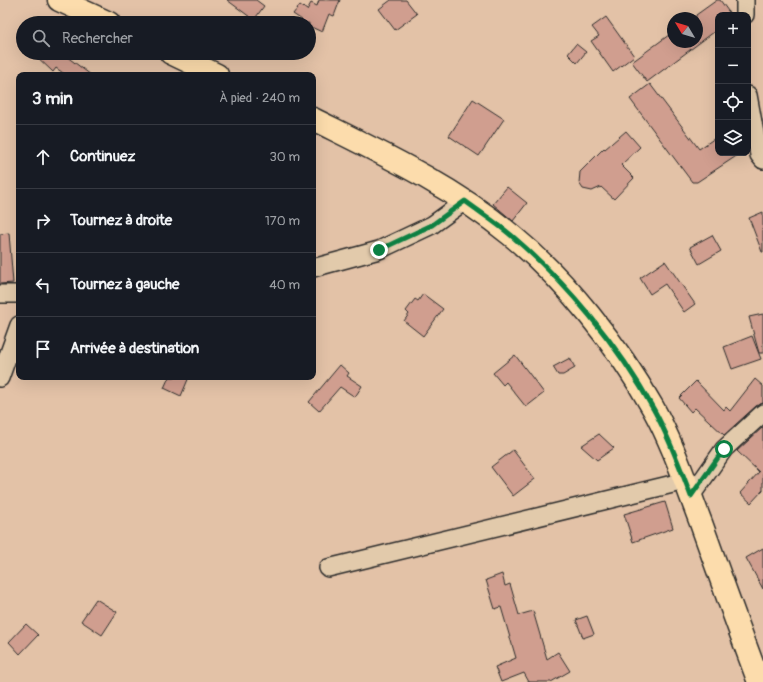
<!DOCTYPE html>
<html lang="fr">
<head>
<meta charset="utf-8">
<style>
	:root { --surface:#171b24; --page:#242831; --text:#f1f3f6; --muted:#9ea1a6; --line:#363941 }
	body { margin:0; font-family:Pangolin,sans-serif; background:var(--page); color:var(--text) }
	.controls { position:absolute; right:12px; top:12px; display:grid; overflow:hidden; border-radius:8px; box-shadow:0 4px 16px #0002 }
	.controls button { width:36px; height:36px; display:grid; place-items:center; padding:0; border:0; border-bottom:1px solid var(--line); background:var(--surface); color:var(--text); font:20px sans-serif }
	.compass { position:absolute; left:667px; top:12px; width:36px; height:36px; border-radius:50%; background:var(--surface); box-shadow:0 4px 16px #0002; rotate:308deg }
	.stop { position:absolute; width:12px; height:12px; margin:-9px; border:3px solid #0b8043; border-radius:50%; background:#fff }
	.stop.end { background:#0b8043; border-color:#fff; box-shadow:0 1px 4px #0008 }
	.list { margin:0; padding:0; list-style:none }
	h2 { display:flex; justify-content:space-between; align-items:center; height:52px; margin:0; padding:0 16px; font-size:17px }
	h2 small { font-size:13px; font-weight:400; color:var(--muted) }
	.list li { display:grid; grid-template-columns:26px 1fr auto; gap:12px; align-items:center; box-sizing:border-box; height:64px; padding:0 16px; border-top:1px solid var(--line) }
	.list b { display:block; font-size:15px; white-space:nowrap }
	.list em { font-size:13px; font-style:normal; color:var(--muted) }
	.icon { flex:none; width:22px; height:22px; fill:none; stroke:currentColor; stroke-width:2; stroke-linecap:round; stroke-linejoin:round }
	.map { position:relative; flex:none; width:763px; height:682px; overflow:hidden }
	.search { position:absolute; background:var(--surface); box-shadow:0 4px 16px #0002; left:16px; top:16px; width:300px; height:44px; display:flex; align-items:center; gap:10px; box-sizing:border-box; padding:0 14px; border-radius:22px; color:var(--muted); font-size:15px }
	.panel { position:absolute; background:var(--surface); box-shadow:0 4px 16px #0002; left:16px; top:72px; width:300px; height:308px; border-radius:8px }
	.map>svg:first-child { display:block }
	.building { fill:#d09e8f; stroke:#2b2b2b }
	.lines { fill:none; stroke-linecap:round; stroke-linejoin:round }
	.minor-casing { stroke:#2b2b2b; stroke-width:20 }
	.major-casing { stroke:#2b2b2b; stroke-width:25 }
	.minor { stroke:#e2caab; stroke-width:17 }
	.major { stroke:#fcdcac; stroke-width:22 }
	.route { stroke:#0b8043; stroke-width:5 }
</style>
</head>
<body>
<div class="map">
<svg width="763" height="682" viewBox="0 0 763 682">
	<rect width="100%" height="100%" fill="#e3c2a7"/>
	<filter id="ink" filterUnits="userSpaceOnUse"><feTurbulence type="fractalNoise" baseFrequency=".025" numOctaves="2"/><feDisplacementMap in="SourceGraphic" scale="8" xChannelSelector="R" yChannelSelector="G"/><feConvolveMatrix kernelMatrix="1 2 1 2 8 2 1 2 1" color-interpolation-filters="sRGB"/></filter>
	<g filter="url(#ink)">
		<g class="building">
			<path d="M 227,0 L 256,0 L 264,6 L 254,20 Z"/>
			<path d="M 319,0 L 340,0 L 334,16 L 329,14 L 322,32 L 309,26 L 309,23 L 301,23 L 302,20 L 293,14 L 300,5 L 307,10 L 311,3 L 317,6 Z"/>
			<path d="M 391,0 L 406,0 L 417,14 L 395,30 L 379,9 Z"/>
			<path d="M 717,0 L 720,0 L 731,15 L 718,15 L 718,29 L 647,82 L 632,62 L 673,32 L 673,42 L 697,42 L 696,15 Z"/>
			<path d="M 606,17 L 634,56 L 613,72 L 591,41 L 599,36 L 592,27 Z"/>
			<path d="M 576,44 L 586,52 L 577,63 L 568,54 Z"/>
			<path d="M 33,53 L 62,53 L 91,75 L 66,75 L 56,68 L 53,72 Z"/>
			<path d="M 650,84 L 699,149 L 718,136 L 718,153 L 741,153 L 697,182 L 692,182 L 630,99 Z"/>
			<path d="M 473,99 L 504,119 L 479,156 L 449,136 Z"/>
			<path d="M 626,131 L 640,147 L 621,165 L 634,178 L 614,199 L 601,187 L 592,191 L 583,189 L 579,183 L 580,172 L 604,148 L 605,149 Z"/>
			<path d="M 507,187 L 527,203 L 513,221 L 493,204 Z"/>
			<path d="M 763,212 L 763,252 L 762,252 L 749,218 Z"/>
			<path d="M 9,233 L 13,283 L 0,284 L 0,234 Z"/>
			<path d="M 712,235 L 721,251 L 699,264 L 690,247 Z"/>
			<path d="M 665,261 L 695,304 L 684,312 L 665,284 L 650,294 L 640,278 Z"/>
			<path d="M 423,294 L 443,309 L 423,336 L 404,321 L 409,314 L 406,311 L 415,299 L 418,301 Z"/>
			<path d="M 763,314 L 763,353 L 759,353 L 749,317 Z"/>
			<path d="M 752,336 L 761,359 L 732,369 L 724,347 Z"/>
			<path d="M 515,355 L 544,393 L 526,407 L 506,382 L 503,385 L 493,373 Z"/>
			<path d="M 570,358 L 575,368 L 563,375 L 558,375 L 553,367 Z"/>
			<path d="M 340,365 L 349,373 L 347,376 L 362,386 L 355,397 L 340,387 L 319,411 L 309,402 Z"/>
			<path d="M 169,377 L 189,377 L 181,396 L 164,388 Z"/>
			<path d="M 755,379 L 763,386 L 763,403 L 756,406 L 724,435 L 695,408 L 691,412 L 679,398 L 696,381 L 724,410 L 726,407 L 730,411 Z"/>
			<path d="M 763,427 L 763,490 L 751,503 L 740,493 L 759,472 L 737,451 Z"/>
			<path d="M 599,434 L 614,448 L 597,460 L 581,446 Z"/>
			<path d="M 513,450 L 535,479 L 513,496 L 491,467 Z"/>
			<path d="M 665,502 L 673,528 L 633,542 L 624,514 Z"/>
			<path d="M 763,548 L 763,589 L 746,558 Z"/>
			<path d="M 502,574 L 505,586 L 510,584 L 519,615 L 533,611 L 547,659 L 558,652 L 570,671 L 551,682 L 529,682 L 524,673 L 501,682 L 495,667 L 516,658 L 501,607 L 495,609 L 486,580 Z"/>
			<path d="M 96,599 L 117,612 L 102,635 L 81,621 Z"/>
			<path d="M 587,616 L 594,634 L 583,638 L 576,620 Z"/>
			<path d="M 26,624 L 38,635 L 20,654 L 9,642 Z"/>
		</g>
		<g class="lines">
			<defs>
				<g id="minor">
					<path d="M 745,0 L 745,15"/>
					<path d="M 748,95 L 759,155 L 763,160"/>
					<path d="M 313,268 L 379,250 L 432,225 L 465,201"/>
					<path d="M 0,294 L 19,294"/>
					<path d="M 0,378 L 19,325"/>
					<path d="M 691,496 L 724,449 L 763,413"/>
					<path d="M 328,568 L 685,481"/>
				</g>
				<g id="major">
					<path d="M 59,0 L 109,23"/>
					<path d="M 171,53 L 217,75"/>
					<path d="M 313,119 C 381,153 452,186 511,235 C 566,280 618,346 653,408 C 673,444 686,484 701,523 C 720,576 739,629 759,682"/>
				</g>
			</defs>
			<use href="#minor" class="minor-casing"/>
			<use href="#major" class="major-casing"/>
			<use href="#minor" class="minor"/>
			<use href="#major" class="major"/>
		</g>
	</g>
	<g class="lines" filter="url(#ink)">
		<path class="route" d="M 379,250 L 432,225 L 465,201 C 481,213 497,223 512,236 C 567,283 619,346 654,410 C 669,437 680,467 691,496 L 724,449"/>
	</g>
</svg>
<div class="controls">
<button>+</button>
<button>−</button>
<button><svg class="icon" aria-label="locate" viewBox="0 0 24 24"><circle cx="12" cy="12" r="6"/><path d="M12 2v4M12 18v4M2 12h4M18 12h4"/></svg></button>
<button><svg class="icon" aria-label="layers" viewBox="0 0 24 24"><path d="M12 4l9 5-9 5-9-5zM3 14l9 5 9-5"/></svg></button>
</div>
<svg class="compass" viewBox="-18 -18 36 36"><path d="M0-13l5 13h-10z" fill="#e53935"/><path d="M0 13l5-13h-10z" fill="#9ea1a6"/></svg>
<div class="stop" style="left:724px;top:449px"></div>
<div class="stop end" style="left:379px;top:250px"></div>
<div class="search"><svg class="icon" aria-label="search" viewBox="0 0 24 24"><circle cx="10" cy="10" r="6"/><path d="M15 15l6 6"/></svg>Rechercher</div>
<section class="panel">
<h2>3 min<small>À pied · 240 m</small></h2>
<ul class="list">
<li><svg class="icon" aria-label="ahead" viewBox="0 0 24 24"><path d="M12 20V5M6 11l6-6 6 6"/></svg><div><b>Continuez</b></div><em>30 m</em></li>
<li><svg class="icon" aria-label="right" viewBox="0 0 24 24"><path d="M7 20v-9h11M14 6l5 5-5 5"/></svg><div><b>Tournez à droite</b></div><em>170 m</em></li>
<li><svg class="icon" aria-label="left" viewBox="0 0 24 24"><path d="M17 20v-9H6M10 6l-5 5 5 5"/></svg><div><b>Tournez à gauche</b></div><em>40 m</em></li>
<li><svg class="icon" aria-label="arrive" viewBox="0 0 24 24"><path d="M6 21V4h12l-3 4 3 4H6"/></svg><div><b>Arrivée à destination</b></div></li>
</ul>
</section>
</div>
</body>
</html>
